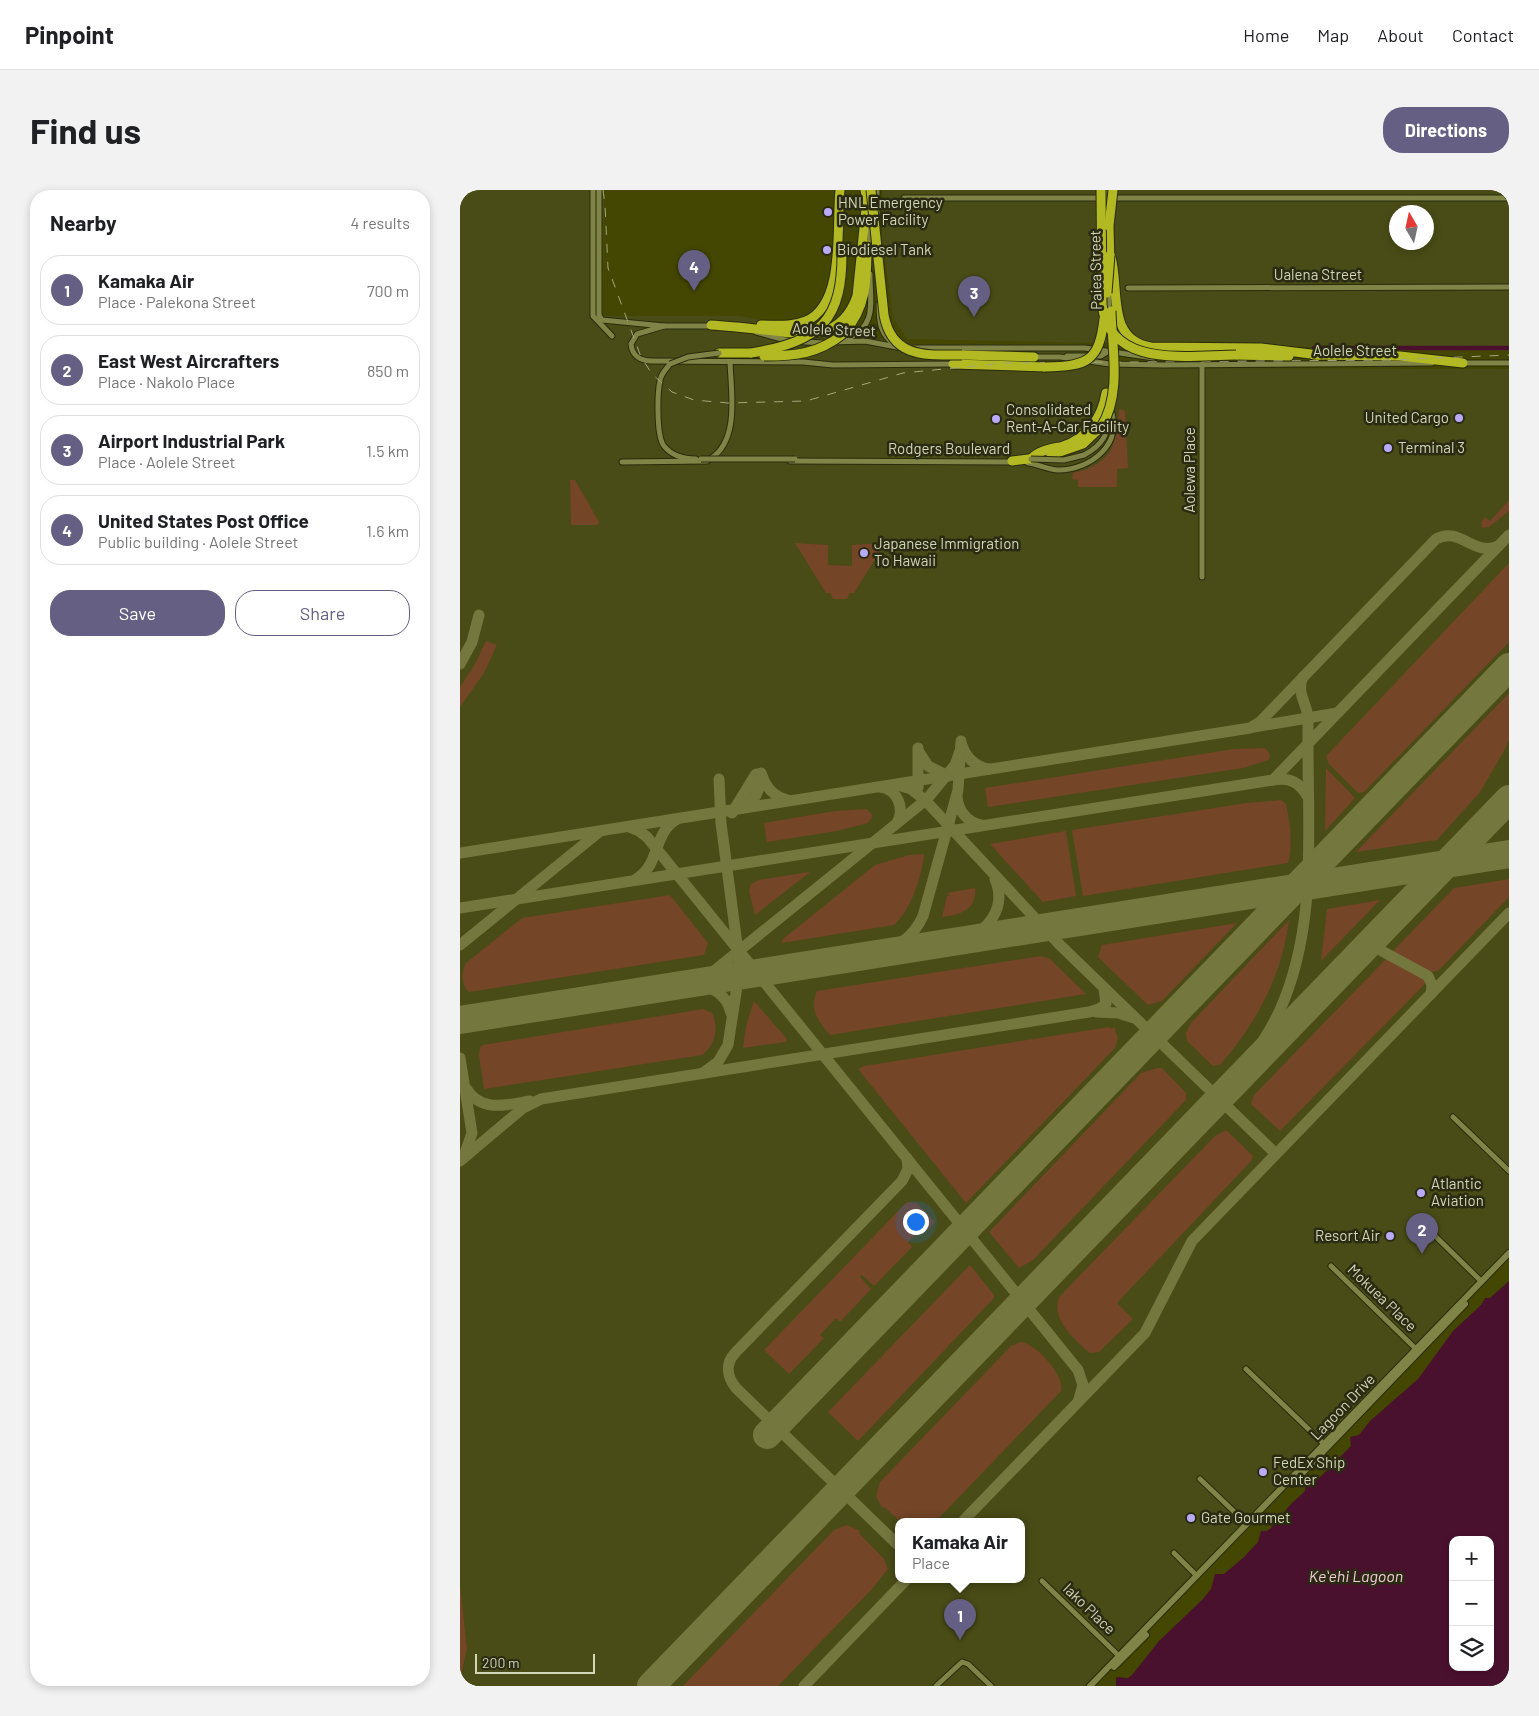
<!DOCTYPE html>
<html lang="en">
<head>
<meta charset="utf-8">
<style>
	:root { --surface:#fff; --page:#f2f2f2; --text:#202124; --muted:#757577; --line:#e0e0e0; --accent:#655f83 }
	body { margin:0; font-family:Barlow,sans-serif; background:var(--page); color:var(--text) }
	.controls { position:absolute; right:15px; bottom:15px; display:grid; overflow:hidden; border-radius:10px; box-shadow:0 2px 8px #0003 }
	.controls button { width:45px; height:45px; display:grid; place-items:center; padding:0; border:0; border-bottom:1px solid var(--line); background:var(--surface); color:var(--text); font:25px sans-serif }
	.compass { position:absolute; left:929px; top:15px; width:45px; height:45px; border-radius:50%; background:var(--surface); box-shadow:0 2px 8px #0003; rotate:351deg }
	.scale { position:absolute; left:15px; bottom:12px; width:120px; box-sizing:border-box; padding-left:5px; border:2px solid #d2d5b6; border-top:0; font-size:14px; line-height:18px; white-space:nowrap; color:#d2d5b6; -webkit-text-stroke:4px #2a2b12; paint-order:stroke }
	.you { position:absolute; left:455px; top:1031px; width:18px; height:18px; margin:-12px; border:4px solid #fff; border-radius:50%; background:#1a73e8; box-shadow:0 0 0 8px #1a73e833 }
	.badge { display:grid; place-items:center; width:32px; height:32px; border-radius:50%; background:var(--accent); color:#fff; font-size:16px; font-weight:700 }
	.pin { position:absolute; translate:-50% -41px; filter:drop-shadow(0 1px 2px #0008) }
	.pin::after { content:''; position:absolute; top:26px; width:18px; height:15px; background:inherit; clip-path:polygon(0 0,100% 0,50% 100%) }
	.popup { position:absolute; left:435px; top:1328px; width:130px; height:65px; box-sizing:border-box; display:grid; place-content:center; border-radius:10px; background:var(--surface); filter:drop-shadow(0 1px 4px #0005); font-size:16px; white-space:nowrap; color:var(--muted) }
	.popup b { font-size:19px; color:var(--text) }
	.popup::after { content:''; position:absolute; left:50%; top:100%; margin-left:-10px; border:10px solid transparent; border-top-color:var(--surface) }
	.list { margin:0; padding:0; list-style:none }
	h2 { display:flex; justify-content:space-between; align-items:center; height:65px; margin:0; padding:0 20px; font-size:21px }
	h2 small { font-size:16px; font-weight:400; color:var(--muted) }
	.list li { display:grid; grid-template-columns:32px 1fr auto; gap:15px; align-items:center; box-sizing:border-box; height:70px; margin:0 10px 10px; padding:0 10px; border:1px solid var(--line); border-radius:20px }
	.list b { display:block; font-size:19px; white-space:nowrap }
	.list p { margin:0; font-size:16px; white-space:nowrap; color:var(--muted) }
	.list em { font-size:16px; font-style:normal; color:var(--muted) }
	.actions { display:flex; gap:10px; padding:15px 20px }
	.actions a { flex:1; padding:11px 0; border:1px solid var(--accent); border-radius:20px; text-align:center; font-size:18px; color:var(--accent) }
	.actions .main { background:var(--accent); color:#fff }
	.icon { flex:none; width:28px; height:28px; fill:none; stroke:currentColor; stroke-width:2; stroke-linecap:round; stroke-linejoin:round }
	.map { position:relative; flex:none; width:1049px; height:1496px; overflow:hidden; border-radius:20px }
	header { display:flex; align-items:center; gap:30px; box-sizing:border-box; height:70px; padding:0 25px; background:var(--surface); border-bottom:1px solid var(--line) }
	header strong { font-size:24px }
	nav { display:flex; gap:28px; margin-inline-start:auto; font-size:18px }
	.intro { display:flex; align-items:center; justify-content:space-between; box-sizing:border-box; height:120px; padding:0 30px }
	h1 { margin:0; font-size:35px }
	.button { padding:12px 22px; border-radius:20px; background:var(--accent); color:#fff; font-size:18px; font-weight:700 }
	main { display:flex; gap:30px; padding:0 30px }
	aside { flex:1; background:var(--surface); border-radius:20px; box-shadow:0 2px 8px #0003 }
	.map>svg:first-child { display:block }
	.built { fill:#494c16; fill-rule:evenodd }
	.green { fill:#744527 }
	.water { fill:#4a112f; fill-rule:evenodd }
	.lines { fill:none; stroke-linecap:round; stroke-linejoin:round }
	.canal { stroke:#4a112f; stroke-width:4.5 }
	.taxiway { stroke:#74773e; stroke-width:11 }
	.runway { stroke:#74773e; stroke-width:28 }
	.minor-casing { stroke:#2a2c0b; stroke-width:7 }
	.tertiary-casing { stroke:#2a2c0b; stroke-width:8 }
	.motorway-casing { stroke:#2a2c0b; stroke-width:11 }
	.minor { stroke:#808447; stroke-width:5 }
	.tertiary { stroke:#808447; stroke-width:6 }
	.motorway { stroke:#b2b922; stroke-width:9 }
	.rail { stroke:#a4a77c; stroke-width:1; stroke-dasharray:9 9; stroke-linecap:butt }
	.minor-bridge-casing { stroke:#2a2c0b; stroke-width:7; stroke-linecap:butt }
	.motorway-bridge-casing { stroke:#2a2c0b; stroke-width:11; stroke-linecap:butt }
	.minor-bridge { stroke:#808447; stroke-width:5 }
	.motorway-bridge { stroke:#b2b922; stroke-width:9 }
	.poi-dot { fill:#b9abf7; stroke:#2a2b12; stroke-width:2 }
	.labels { text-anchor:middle; stroke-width:5; stroke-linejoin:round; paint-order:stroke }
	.poi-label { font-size:15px; fill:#d2d5b6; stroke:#2a2b12; text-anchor:start }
	.street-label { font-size:15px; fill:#d2d5b6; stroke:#2a2b12 }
	.water-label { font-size:16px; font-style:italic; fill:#f3cbdb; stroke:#2a2b12 }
</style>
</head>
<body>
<header>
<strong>Pinpoint</strong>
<nav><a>Home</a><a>Map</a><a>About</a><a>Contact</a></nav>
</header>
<div class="intro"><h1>Find us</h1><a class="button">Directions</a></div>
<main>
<aside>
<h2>Nearby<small>4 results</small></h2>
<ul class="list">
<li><span class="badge">1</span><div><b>Kamaka Air</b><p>Place · Palekona Street</p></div><em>700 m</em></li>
<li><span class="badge">2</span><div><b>East West Aircrafters</b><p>Place · Nakolo Place</p></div><em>850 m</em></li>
<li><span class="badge">3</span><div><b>Airport Industrial Park</b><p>Place · Aolele Street</p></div><em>1.5 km</em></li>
<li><span class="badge">4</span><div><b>United States Post Office</b><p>Public building · Aolele Street</p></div><em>1.6 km</em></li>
</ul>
<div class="actions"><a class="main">Save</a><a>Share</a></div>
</aside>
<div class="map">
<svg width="1049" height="1496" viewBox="0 0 1049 1496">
	<rect width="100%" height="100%" fill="#444701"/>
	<g class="built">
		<path d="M 0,0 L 144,0 L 143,126 L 279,126 L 452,154 L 625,154 L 671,178 L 1049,179 L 1049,1058 L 624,1496 L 0,1496 L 7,1459 L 0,1393 ZM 439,1331 L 561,1331 L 561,1389 L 439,1389 Z"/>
		<path d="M 423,0 L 1049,0 L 1049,161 L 447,149 L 433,127 L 422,46 ZM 936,22 L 966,22 L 966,52 L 936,52 Z"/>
	</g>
	<g class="green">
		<path d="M 659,219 L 665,221 L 668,278 L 657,279 L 657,297 L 618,297 L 618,290 L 612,289 L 613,283 C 653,273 656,256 659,219 Z"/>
		<path d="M 110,290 L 115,290 L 139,332 L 137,335 L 111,335 Z"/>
		<path d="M 1049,310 L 1049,321 L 1029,337 L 1022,338 L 1021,333 L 1025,327 L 1030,331 Z"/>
		<path d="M 335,353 L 368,355 L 368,375 L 392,376 L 392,355 L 425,353 L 394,403 L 390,403 L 387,409 L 373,409 L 370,403 L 366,403 Z"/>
		<path d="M 1049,373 L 1049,452 L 904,602 L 898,603 L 869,574 L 866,566 L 868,564 Z"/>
		<path d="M 26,451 L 37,455 L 24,483 L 0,517 L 0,497 L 15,474 Z"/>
		<path d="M 1049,503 L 1049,550 L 1044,561 L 1020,602 L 977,650 L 896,662 Z"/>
		<path d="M 805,558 L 810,564 L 809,570 L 783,578 L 528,617 L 525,598 L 774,559 Z"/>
		<path d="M 866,578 L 895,608 L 865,641 Z"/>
		<path d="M 821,610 L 826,614 C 830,631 833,656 828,673 L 623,706 L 612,640 L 787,613 Z"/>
		<path d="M 407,619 L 413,626 L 408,633 L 377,641 L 307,652 L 304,633 L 375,621 Z"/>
		<path d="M 606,641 L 616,706 L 583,712 L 530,654 Z"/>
		<path d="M 464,664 C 462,686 451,720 434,735 L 321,753 L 323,749 L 415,675 L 449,665 Z"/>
		<path d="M 349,682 L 349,683 L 295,725 L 289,701 L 291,694 L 299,690 Z"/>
		<path d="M 1049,689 L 1049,707 L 978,781 L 968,782 L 932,762 L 994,698 Z"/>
		<path d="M 515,698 C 517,720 500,725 482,727 L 487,706 L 490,706 L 487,703 Z"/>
		<path d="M 210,705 L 248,753 L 244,765 L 9,802 C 1,796 1,781 6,773 L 62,728 Z"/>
		<path d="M 920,710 L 861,771 L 867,719 Z"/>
		<path d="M 829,730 C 822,786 796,834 760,875 L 753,876 L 727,851 L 726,843 L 731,833 Z"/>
		<path d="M 777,733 L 702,811 L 688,815 L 638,767 L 642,755 Z"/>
		<path d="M 581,766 L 590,769 L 626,804 L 370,845 C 358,831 349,820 357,801 Z"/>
		<path d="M 927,768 L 963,788 L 966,790 L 964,795 L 820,941 L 791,914 L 794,905 Z"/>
		<path d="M 294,811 L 327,849 L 326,852 L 283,858 L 286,836 Z"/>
		<path d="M 243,819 L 252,823 C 259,837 256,854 242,865 L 24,899 L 19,865 L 20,857 L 23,855 Z"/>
		<path d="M 649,837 L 651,839 L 654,837 L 658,848 L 655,858 L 506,1013 L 398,879 L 404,876 Z"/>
		<path d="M 697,878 L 702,878 L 726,903 L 726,910 L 573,1070 L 559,1078 L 529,1042 L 681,883 Z"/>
		<path d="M 766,940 L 793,966 L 792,970 L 657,1113 L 673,1129 L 639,1162 L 630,1163 C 615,1150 589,1128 600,1106 L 755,946 Z"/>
		<path d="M 447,1012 L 457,1013 L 475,1032 L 469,1039 L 464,1036 L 448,1052 L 452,1057 L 414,1096 L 402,1085 L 400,1087 L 411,1099 L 380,1132 L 376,1128 L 360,1145 L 364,1148 L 329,1184 L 304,1160 Z"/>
		<path d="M 510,1075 L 534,1105 L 534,1108 L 398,1251 L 368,1222 Z"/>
		<path d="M 560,1152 C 575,1152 606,1187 601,1201 L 476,1331 L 440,1331 L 424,1317 L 422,1318 L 416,1306 L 420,1292 L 551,1156 Z"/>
		<path d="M 387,1335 L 400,1341 L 399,1343 L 424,1369 L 428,1379 L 412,1399 L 318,1496 L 223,1496 L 374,1340 Z"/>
		<path d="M 0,1393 L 7,1459 L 0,1490 Z"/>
	</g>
	<path class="water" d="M 1049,1091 L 1049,1496 L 656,1496 L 656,1487 L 668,1488 L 672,1485 L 699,1451 L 743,1409 L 751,1399 L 755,1384 L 764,1384 L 784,1367 L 798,1352 L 801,1341 L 806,1341 L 810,1339 L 831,1314 L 845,1301 L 846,1290 L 857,1290 L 891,1256 L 890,1247 L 899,1245 L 910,1231 L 958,1189 L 993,1141 L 1021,1115 L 1025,1108 L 1030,1108 ZM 993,1350 L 1030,1350 L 1030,1477 L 993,1477 Z"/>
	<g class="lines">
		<path class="canal" d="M 854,158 L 1049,158"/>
		<g class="taxiway">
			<path d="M 0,474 L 12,452 L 19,425"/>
			<path d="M 794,537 L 877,523"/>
			<path d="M 502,555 C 506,568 516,577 529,579"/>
			<path d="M 459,562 L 468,576 L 488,586"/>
			<path d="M 302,585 C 306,598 315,607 328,610"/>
			<path d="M 813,590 C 830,587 839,592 848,607"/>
			<path d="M 438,595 L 451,599 L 465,610 L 599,754 L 816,964"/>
			<path d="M 420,597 C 438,599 445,619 437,633"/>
			<path d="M 458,598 L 458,558"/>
			<path d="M 497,606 C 498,621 507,632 521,635"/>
			<path d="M 282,618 C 296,611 301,598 301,583"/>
			<path d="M 272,623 L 296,584"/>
			<path d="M 169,637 L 179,641 L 187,647 L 618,1180 L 623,1195 L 619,1209"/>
			<path d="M 0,663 L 790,538 L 800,532 L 976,349 C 1000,336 1014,367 1038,356"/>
			<path d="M 176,689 C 200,676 193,643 216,630"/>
			<path d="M 0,718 L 813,590 L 1049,345"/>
			<path d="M 501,750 C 529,742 547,717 535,689"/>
			<path d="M 909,754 L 968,786 L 972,795 L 971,804"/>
			<path d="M 0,755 L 139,642"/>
			<path d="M 414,764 C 437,758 453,748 463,726 L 498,600 L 501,551"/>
			<path d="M 224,794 L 242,789 L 254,781 L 467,609 L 495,575 L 500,561"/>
			<path d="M 231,795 C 251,796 266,802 271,823"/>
			<path d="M 636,822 L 658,823 L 674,828"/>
			<path d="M 0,868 L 12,943 L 4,966"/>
			<path d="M 243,883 L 258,872 L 268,855 L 280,777 L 261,633 L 259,589"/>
			<path d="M 6,898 C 21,923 46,915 70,911"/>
			<path d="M 767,900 C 786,875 806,850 819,822 C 857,739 848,646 848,557 C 848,547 848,537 848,527 C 846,512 836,501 843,487"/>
			<path d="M 0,971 L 63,918 L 81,909 L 629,822 L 639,819 L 646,814 L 644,798"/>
			<path d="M 503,1331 L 685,1143 L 732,1051 L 1049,723"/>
			<path d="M 439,1356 L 276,1198 C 267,1187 265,1174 275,1163 L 442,991 L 448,979 L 447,968"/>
			<path d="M 344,1496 L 447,1389"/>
		</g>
		<g class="runway">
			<path d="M 0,830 L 1049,664"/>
			<path d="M 307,1245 L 1049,477"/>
			<path d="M 191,1496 L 1049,609"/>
		</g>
		<defs>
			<g id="minor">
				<path d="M 133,0 L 133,126 L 152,146"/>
				<path d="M 139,0 L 139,125 L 142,130 L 204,136 L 253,136"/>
				<path d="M 417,0 L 417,23"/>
				<path d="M 444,8 L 1049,8"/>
				<path d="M 647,17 L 648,0"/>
				<path d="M 410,29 L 410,58"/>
				<path d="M 668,98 L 1049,97"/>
				<path d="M 649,100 L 649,124"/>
				<path d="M 419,114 C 419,132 420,144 435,155"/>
				<path d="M 204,136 L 177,144 L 171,154 C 172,166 181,171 192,171 L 343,172 L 373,175 L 495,174"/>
				<path d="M 296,142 L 329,151 L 363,153"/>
				<path d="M 385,150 C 418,136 410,114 410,84"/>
				<path d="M 374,152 L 405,151 L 442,158"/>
				<path d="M 453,158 L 625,158 L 694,168"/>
				<path d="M 607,166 L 641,166 L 649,161"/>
				<path d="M 573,167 L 600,167 L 650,174 L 703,175 L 972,173"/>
				<path d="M 1000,173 L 1049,173"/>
				<path d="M 210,174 C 207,178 203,182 201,187 C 197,199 196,246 204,256 C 212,266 224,269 236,269"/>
				<path d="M 742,174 L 742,387"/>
				<path d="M 624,265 C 643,255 649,243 650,223"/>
				<path d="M 250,269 C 280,251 271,201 270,172"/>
				<path d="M 330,271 L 554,272"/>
				<path d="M 162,272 L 247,271"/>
				<path d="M 568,273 C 578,274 588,280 598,280 C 631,280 665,253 650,218"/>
				<path d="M 993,927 L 1049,981"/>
				<path d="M 966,1037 L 1021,1091"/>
				<path d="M 871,1076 L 956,1159"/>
				<path d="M 786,1179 L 864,1254"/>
				<path d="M 740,1289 L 787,1334"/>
				<path d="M 714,1363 L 737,1386"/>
				<path d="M 582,1391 L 659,1466"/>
				<path d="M 476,1496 L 502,1472 L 508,1474 L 531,1496"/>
			</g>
			<g id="tertiary">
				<path d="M 832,1294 L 1005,1114"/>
				<path d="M 654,1477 L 686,1445"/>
				<path d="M 630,1496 L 1049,1063"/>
			</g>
			<g id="motorway">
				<path d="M 405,0 L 408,15"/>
				<path d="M 649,36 L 650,73"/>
				<path d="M 651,67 C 660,99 646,150 691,157 L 801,158 L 859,165"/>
				<path d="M 251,135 C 269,136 287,138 305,140 C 344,145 381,152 397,106 L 407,9"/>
				<path d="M 301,135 C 316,135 332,137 346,131 C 386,114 376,36 380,0"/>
				<path d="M 383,144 C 407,118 407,89 407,55"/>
				<path d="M 259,163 L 291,163"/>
				<path d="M 502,165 L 574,167"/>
				<path d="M 776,165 L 829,166"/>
				<path d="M 854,165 L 940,166 L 1003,173"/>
				<path d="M 493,174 L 585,177"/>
				<path d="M 591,265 L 623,254 L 641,237"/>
				<path d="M 571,269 C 579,260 591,259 603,256 C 628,248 642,227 646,203"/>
				<path d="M 552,271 L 576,268"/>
			</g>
		</defs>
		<use href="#minor" class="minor-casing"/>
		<use href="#tertiary" class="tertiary-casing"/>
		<use href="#motorway" class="motorway-casing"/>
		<use href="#minor" class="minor"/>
		<use href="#tertiary" class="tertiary"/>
		<use href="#motorway" class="motorway"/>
		<path class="rail" d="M 143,0 L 145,15 L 148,78 L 181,167 L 192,184 L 212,202 L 234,210 L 268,213 L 346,211 L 443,183 L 546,173 L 931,170 L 1049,165"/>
		<defs>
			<g id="minor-bridge">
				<path d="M 210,174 L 228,167 L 259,163"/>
				<path d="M 241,269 L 335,269"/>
				<path d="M 571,269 L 604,270 L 624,265"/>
			</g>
			<g id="motorway-bridge">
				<path d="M 411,0 L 424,125 C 432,169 467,165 502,165"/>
				<path d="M 641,0 L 642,114 C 649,180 730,165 776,165"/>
				<path d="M 649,36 L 653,0"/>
				<path d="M 647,103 L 650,65"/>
				<path d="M 291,163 C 361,151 383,131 382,59"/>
				<path d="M 304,166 C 335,166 358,164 383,144"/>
				<path d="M 585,177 C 627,176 639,172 644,129"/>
				<path d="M 641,237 C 662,205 652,157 651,121"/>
			</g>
		</defs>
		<use href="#minor-bridge" class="minor-bridge-casing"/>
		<use href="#motorway-bridge" class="motorway-bridge-casing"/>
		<use href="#minor-bridge" class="minor-bridge"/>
		<use href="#motorway-bridge" class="motorway-bridge"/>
	</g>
	<g class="poi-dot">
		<circle cx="368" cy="22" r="5"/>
		<circle cx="367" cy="60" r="5"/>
		<circle cx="999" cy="228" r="5"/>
		<circle cx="536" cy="229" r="5"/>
		<circle cx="928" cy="258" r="5"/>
		<circle cx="404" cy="363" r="5"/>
		<circle cx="961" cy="1003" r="5"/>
		<circle cx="930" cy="1046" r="5"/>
		<circle cx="803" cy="1282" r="5"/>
		<circle cx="731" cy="1328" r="5"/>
	</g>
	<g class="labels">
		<g class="poi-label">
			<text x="378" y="18">HNL Emergency<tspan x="378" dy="17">Power Facility</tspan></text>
			<text x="377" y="65">Biodiesel Tank</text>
			<text x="546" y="225">Consolidated<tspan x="546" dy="17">Rent-A-Car Facility</tspan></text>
			<text x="989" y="233" text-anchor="end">United Cargo</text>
			<text x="938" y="263">Terminal 3</text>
			<text x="414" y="359">Japanese Immigration<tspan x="414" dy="17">To Hawaii</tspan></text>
			<text x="971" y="999">Atlantic<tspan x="971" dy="17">Aviation</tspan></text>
			<text x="920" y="1051" text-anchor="end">Resort Air</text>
			<text x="813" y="1278">FedEx Ship<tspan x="813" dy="17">Center</tspan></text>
			<text x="741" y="1333">Gate Gourmet</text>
		</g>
		<g class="street-label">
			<text transform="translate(636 80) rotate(-91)" y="5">Paiea Street</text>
			<text x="858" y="90">Ualena Street</text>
			<text transform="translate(374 140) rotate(2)" y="5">Aolele Street</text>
			<text x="895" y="166">Aolele Street</text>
			<text x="489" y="264">Rodgers Boulevard</text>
			<text transform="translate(730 280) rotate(-90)" y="5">Aolewa Place</text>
			<text transform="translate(922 1108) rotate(44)" y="5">Mokuea Place</text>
			<text transform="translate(883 1217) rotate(-46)" y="5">Lagoon Drive</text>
			<text transform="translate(629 1419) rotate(44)" y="5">Iako Place</text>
		</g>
		<g class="water-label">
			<text x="896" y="1392">Keʻehi Lagoon</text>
		</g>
	</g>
</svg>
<div class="controls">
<button>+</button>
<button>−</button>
<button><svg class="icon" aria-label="layers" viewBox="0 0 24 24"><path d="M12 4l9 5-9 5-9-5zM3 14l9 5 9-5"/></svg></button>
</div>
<svg class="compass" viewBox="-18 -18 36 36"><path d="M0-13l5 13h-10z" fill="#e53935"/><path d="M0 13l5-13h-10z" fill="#757577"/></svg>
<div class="scale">200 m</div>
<div class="you"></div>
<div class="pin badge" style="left:500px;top:1450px">1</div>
<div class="popup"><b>Kamaka Air</b>Place</div>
<div class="pin badge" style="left:962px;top:1064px">2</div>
<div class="pin badge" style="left:514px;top:127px">3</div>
<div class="pin badge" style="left:234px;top:101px">4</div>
</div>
</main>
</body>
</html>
